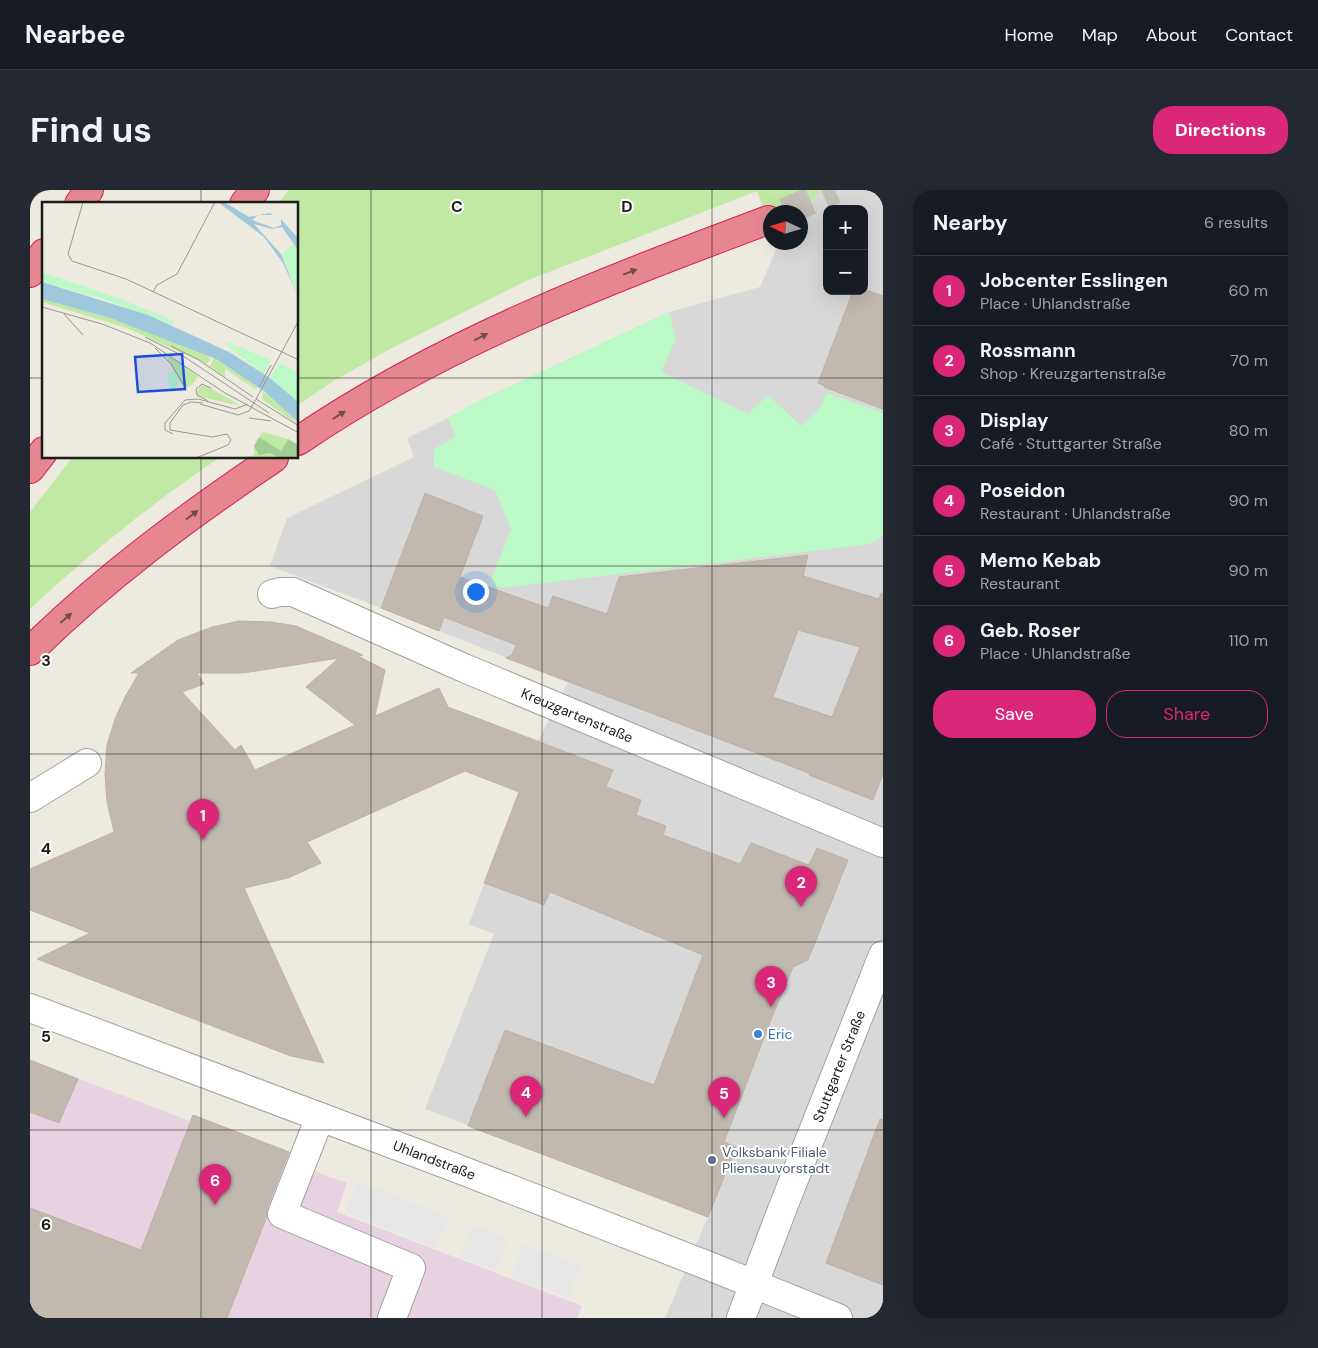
<!DOCTYPE html>
<html lang="en">
<head>
<meta charset="utf-8">
<style>
	:root { --surface:#171b24; --page:#242831; --text:#f1f3f6; --muted:#9ea1a6; --line:#363941; --accent:#db2777 }
	body { margin:0; font-family:"DM Sans",sans-serif; background:var(--page); color:var(--text) }
	.controls { position:absolute; right:15px; top:15px; display:grid; overflow:hidden; border-radius:10px; box-shadow:0 5px 20px #0002 }
	.controls button { width:45px; height:45px; display:grid; place-items:center; padding:0; border:0; border-bottom:1px solid var(--line); background:var(--surface); color:var(--text); font:25px sans-serif }
	.compass { position:absolute; left:733px; top:15px; width:45px; height:45px; border-radius:50%; background:var(--surface); box-shadow:0 5px 20px #0002; rotate:274deg }
	.you { position:absolute; left:445px; top:401px; width:18px; height:18px; margin:-12px; border:4px solid #fff; border-radius:50%; background:#1a73e8; box-shadow:0 0 0 8px #1a73e833 }
	.badge { display:grid; place-items:center; width:32px; height:32px; border-radius:50%; background:var(--accent); color:#fff; font-size:16px; font-weight:700 }
	.pin { position:absolute; translate:-50% -41px; filter:drop-shadow(0 1px 2px #0008) }
	.pin::after { content:''; position:absolute; top:26px; width:18px; height:15px; background:inherit; clip-path:polygon(0 0,100% 0,50% 100%) }
	.list { margin:0; padding:0; list-style:none }
	h2 { display:flex; justify-content:space-between; align-items:center; height:65px; margin:0; padding:0 20px; font-size:21px }
	h2 small { font-size:16px; font-weight:400; color:var(--muted) }
	.list li { display:grid; grid-template-columns:32px 1fr auto; gap:15px; align-items:center; box-sizing:border-box; height:70px; padding:0 20px; border-top:1px solid var(--line) }
	.list b { display:block; font-size:19px; white-space:nowrap }
	.list p { margin:0; font-size:16px; white-space:nowrap; color:var(--muted) }
	.list em { font-size:16px; font-style:normal; color:var(--muted) }
	.actions { display:flex; gap:10px; padding:15px 20px }
	.actions a { flex:1; padding:11px 0; border:1px solid var(--accent); border-radius:20px; text-align:center; font-size:18px; color:var(--accent) }
	.actions .main { background:var(--accent); color:#fff }
	.map { position:relative; flex:none; width:853px; height:1128px; overflow:hidden; border-radius:20px }
	header { display:flex; align-items:center; gap:30px; box-sizing:border-box; height:70px; padding:0 25px; background:var(--surface); border-bottom:1px solid var(--line) }
	header strong { font-size:24px }
	nav { display:flex; gap:28px; margin-inline-start:auto; font-size:18px }
	.intro { display:flex; align-items:center; justify-content:space-between; box-sizing:border-box; height:120px; padding:0 30px }
	h1 { margin:0; font-size:35px }
	.button { padding:12px 22px; border-radius:20px; background:var(--accent); color:#fff; font-size:18px; font-weight:700 }
	main { display:flex; gap:30px; padding:0 30px }
	aside { flex:1; background:var(--surface); border-radius:20px; box-shadow:0 5px 20px #0002 }
	.map>svg:first-child { display:block }
	.residential { fill:#d9d8d8; fill-rule:evenodd }
	.industrial { fill:#e6d2e0 }
	.grass { fill:#c0e9a4 }
	.park { fill:#bbf9c6 }
	.parking { fill:#e7e7e7 }
	.building { fill:#c1b9b0; stroke:#beb1a3; fill-rule:evenodd }
	.lines { fill:none; stroke-linecap:round; stroke-linejoin:round }
	.highway-tunnel { stroke:#c3c1b9; stroke-width:28; stroke-dasharray:28 14; stroke-linecap:butt }
	.minor-casing { stroke:#a2a2a2; stroke-width:30 }
	.highway-casing { stroke:#d6224f; stroke-width:30 }
	.minor { stroke:#fff; stroke-width:28 }
	.highway { stroke:#e6868f; stroke-width:28 }
	.oneway { fill:#764b4f }
	.grid { fill:none; stroke:#1b1b1b; stroke-width:1; stroke-opacity:0.55 }
	.shop-dot { fill:#3f7fe0; stroke:#fff; stroke-width:2 }
	.service-dot { fill:#5c6f8a; stroke:#fff; stroke-width:2 }
	.labels { text-anchor:middle; stroke-width:4; stroke-linejoin:round; paint-order:stroke }
	.street-label { font-size:14px; fill:#1b1b1b; stroke:#fff }
	.shop-label { font-size:14px; fill:#366cbe; stroke:#fff; text-anchor:start }
	.service-label { font-size:14px; fill:#4e5e75; stroke:#fff; text-anchor:start }
	.inset-road { fill:none; stroke:#999791; stroke-width:1 }
	.view { fill:#1d4ed8; fill-opacity:0.15; stroke:#1d4ed8; stroke-width:2.5 }
	.inset-edge { fill:none; stroke:#1b1b1b; stroke-width:2.5 }
	.grid-label { font-size:16px; text-anchor:middle; font-weight:bold; fill:#1b1b1b; stroke:#fff; stroke-width:4; stroke-linejoin:round; paint-order:stroke }
</style>
</head>
<body>
<header>
<strong>Nearbee</strong>
<nav><a>Home</a><a>Map</a><a>About</a><a>Contact</a></nav>
</header>
<div class="intro"><h1>Find us</h1><a class="button">Directions</a></div>
<main>
<div class="map">
<svg width="853" height="1128" viewBox="0 0 853 1128">
	<rect width="100%" height="100%" fill="#edeae0"/>
	<path class="residential" d="M 791,0 L 853,0 L 853,1128 L 635,1128 L 678,1027 L 395,919 L 464,744 L 439,734 L 508,551 L 538,492 L 351,418 L 240,376 L 257,328 L 384,267 L 377,248 L 418,228 L 449,211 L 639,122 L 730,97 L 749,53 L 771,52 L 771,25 ZM 797,19 L 834,19 L 834,101 L 797,101 Z"/>
	<path class="industrial" d="M 0,870 L 160,931 L 163,925 L 262,963 L 270,976 L 317,993 L 307,1022 L 552,1116 L 547,1128 L 0,1128 Z"/>
	<g class="grass">
		<path d="M 259,0 L 791,0 L 771,25 L 771,22 L 741,22 L 740,35 L 727,1 L 496,91 L 360,159 L 305,190 L 268,215 L 268,14 L 247,14 Z"/>
		<path d="M 42,268 L 189,268 C 122,313 59,364 0,419 L 0,322 Z"/>
	</g>
	<path class="park" d="M 639,122 L 646,149 L 631,182 L 718,224 L 738,205 L 771,236 L 789,219 L 797,203 L 853,223 L 853,346 L 841,354 L 472,398 L 460,393 L 481,339 L 465,300 L 404,277 L 404,259 L 426,246 L 418,228 L 449,211 Z"/>
	<g class="parking">
		<path d="M 328,990 L 419,1028 L 406,1058 L 315,1022 Z"/>
		<path d="M 443,1035 L 478,1049 L 465,1080 L 430,1067 Z"/>
		<path d="M 494,1054 L 551,1076 L 539,1108 L 481,1086 Z"/>
	</g>
	<g class="building">
		<path d="M 834,99 L 853,106 L 853,219 L 794,197 L 795,196 L 788,193 L 823,101 L 834,101 Z"/>
		<path d="M 395,303 L 453,326 L 430,387 L 518,418 L 523,406 L 577,424 L 589,387 L 778,365 L 773,386 L 849,409 L 851,403 L 853,403 L 853,584 L 843,610 L 779,585 L 779,583 L 476,468 L 482,465 L 486,455 L 414,427 L 409,441 L 351,418 ZM 768,440 L 830,457 L 802,527 L 743,507 Z"/>
		<path d="M 209,431 L 241,432 L 266,436 L 333,465 L 328,466 L 355,480 L 345,526 L 409,498 L 418,517 L 583,580 L 576,597 L 611,610 L 606,625 L 636,636 L 633,645 L 710,674 L 721,653 L 779,675 L 787,658 L 818,670 L 778,770 L 763,777 L 740,832 L 694,952 L 706,957 L 678,1027 L 438,936 L 475,840 L 624,895 L 673,765 L 520,702 L 514,715 L 454,693 L 489,602 L 435,581 L 277,652 L 291,673 L 258,688 L 214,698 L 294,873 L 261,866 L 7,769 L 60,743 L 0,720 L 0,679 L 84,642 L 77,612 L 75,584 L 76,570 L 77,555 L 85,529 L 96,505 L 109,483 L 101,483 L 148,450 L 182,437 ZM 309,468 L 276,497 L 325,535 L 225,580 L 211,555 L 205,560 L 152,502 L 174,494 L 167,483 L 213,483 Z"/>
		<path d="M 0,870 L 48,889 L 29,933 L 0,922 Z"/>
		<path d="M 163,925 L 259,962 L 237,1018 L 237,1026 L 197,1128 L 0,1128 L 0,1018 L 111,1060 Z"/>
		<path d="M 850,929 L 853,930 L 853,1095 L 796,1073 Z"/>
	</g>
	<g class="lines">
		<path class="highway-tunnel" d="M 755,22 L 805,0"/>
		<defs>
			<g id="minor">
				<path id="s1" d="M 242,404 L 250,402 L 263,402 L 434,478 L 853,653"/>
				<path d="M 0,608 L 57,573"/>
				<path id="s2" d="M 0,818 L 426,978 L 674,1074 L 808,1128"/>
				<path d="M 290,927 L 252,1024 L 381,1078 L 362,1128"/>
				<path id="s3" d="M 711,1128 L 753,1017 L 853,765"/>
			</g>
			<g id="highway">
				<path d="M 49,14 L 59,0"/>
				<path d="M 214,14 L 225,0"/>
				<path d="M 0,83 L 14,63"/>
				<path d="M 268,251 C 412,153 575,91 738,30"/>
				<path d="M 0,279 L 14,261"/>
				<path d="M 0,461 C 74,388 158,326 244,268"/>
			</g>
		</defs>
		<use href="#minor" class="minor-casing"/>
		<use href="#highway" class="highway-casing"/>
		<use href="#minor" class="minor"/>
		<use href="#highway" class="highway"/>
	</g>
	<defs><path id="oneway-solid" d="M-6-.8H1V-3.2L6.5 0L1 3.2V.8H-6Z" transform="scale(1.25)"/></defs>
	<g class="oneway">
		<use href="#oneway-solid" transform="translate(600 82) rotate(-21)"/>
		<use href="#oneway-solid" transform="translate(451 147) rotate(-27)"/>
		<use href="#oneway-solid" transform="translate(309 225) rotate(-32)"/>
		<use href="#oneway-solid" transform="translate(162 325) rotate(-37)"/>
		<use href="#oneway-solid" transform="translate(36 428) rotate(-41)"/>
	</g>
	<path class="grid" d="M 171,0 L 171,14M 341,0 L 341,1128M 512,0 L 512,1128M 682,0 L 682,1128M 0,188 L 14,188M 268,188 L 853,188M 171,268 L 171,1128M 0,376 L 853,376M 0,564 L 853,564M 0,752 L 853,752M 0,940 L 853,940"/>
	<circle class="shop-dot" cx="728" cy="844" r="5"/>
	<circle class="service-dot" cx="682" cy="970" r="5"/>
	<g class="labels">
		<g class="street-label">
			<text dy="5" stroke="none"><textPath href="#s1" startOffset="331">Kreuzgartenstraße</textPath></text>
			<text dy="5" stroke="none"><textPath href="#s3" startOffset="270">Stuttgarter Straße</textPath></text>
			<text dy="5" stroke="none"><textPath href="#s2" startOffset="432">Uhlandstraße</textPath></text>
		</g>
		<g class="shop-label">
			<text x="738" y="849">Eric</text>
		</g>
		<g class="service-label">
			<text x="692" y="967">Volksbank Filiale<tspan x="692" dy="16">Pliensauvorstadt</tspan></text>
		</g>
	</g>
	<g transform="translate(12 12)">
		<rect width="256" height="256" fill="#edeae0"/>
		<path d="M 0,97 L 68,116 L 162,151 L 169,157 L 165,162 L 85,126 L 0,100 ZM 122,150 L 156,174 L 150,183 L 145,185 L 140,183 ZM 172,156 L 215,185 L 213,187 L 183,167 L 183,175 L 168,164 ZM 158,183 L 167,185 L 199,204 L 159,195 L 155,192 ZM 221,189 L 247,211 L 256,223 L 220,197 ZM 221,230 L 246,237 L 239,249 L 222,241 L 217,235 ZM 212,244 L 228,251 L 238,256 L 200,256 L 212,253 Z" fill="#c0e9a4"/>
		<path d="M 217,235 L 239,249 L 246,237 L 256,243 L 256,256 L 238,256 L 228,251 L 217,253 L 212,244 Z" fill="#a0cd94"/>
		<path d="M 251,41 L 256,48 L 256,91 L 240,53 ZM 0,70 L 76,96 L 132,119 L 131,123 L 61,97 L 0,80 ZM 186,140 L 229,158 L 222,172 L 184,143 ZM 237,161 L 256,170 L 256,201 L 228,176 ZM 131,169 L 137,178 L 132,191 L 129,190 L 125,172 Z" fill="#bbf9c6"/>
		<path d="M 176,0 L 182,0 L 207,15 L 228,11 L 231,13 L 216,13 L 210,18 L 232,26 L 239,23 L 239,17 L 255,35 L 256,48 L 240,25 L 230,27 L 212,22 L 239,52 L 256,94 L 241,61 L 222,35 ZM 0,80 L 106,113 L 187,150 L 228,176 L 255,199 L 256,220 L 223,190 L 174,157 L 68,116 L 0,97 Z" fill="#a0c8dc"/>
		<path class="inset-road" d="M 41,0 L 26,52 L 30,59 L 84,77 L 257,158M 111,90 L 115,83 L 135,72 L 173,0M 0,105 L 60,122 L 108,141 L 183,191 L 257,231M 22,112 L 41,133M 103,135 L 141,154 L 227,211M 129,144 L 157,158 L 211,195M 113,146 L 129,162 L 141,182M 217,185 L 229,163M 214,197 L 257,224M 166,199 L 155,193 L 154,187 L 160,182 L 169,186M 213,199 L 257,118M 158,202 L 196,213 L 207,209 L 213,199M 207,216 L 229,219M 131,232 L 123,228 L 123,221 L 143,198 L 156,197 L 193,207 L 206,202M 154,256 L 186,243 L 189,238 L 185,232 L 170,235 L 128,228 L 128,221 L 141,203 L 149,200 L 161,201"/>
		<path class="view" d="M 140,152 L 143,187 L 96,190 L 93,155 Z"/>
		<rect width="256" height="256" class="inset-edge"/>
	</g>
	<g class="grid-label">
		<text x="427" y="22">C</text>
		<text x="597" y="22">D</text>
		<text x="16" y="476">3</text>
		<text x="16" y="664">4</text>
		<text x="16" y="852">5</text>
		<text x="16" y="1040">6</text>
	</g>
</svg>
<div class="controls">
<button>+</button>
<button>−</button>
</div>
<svg class="compass" viewBox="-18 -18 36 36"><path d="M0-13l5 13h-10z" fill="#e53935"/><path d="M0 13l5-13h-10z" fill="#9ea1a6"/></svg>
<div class="you"></div>
<div class="pin badge" style="left:173px;top:650px">1</div>
<div class="pin badge" style="left:771px;top:717px">2</div>
<div class="pin badge" style="left:741px;top:817px">3</div>
<div class="pin badge" style="left:496px;top:927px">4</div>
<div class="pin badge" style="left:694px;top:928px">5</div>
<div class="pin badge" style="left:185px;top:1015px">6</div>
</div>
<aside>
<h2>Nearby<small>6 results</small></h2>
<ul class="list">
<li><span class="badge">1</span><div><b>Jobcenter Esslingen</b><p>Place · Uhlandstraße</p></div><em>60 m</em></li>
<li><span class="badge">2</span><div><b>Rossmann</b><p>Shop · Kreuzgartenstraße</p></div><em>70 m</em></li>
<li><span class="badge">3</span><div><b>Display</b><p>Café · Stuttgarter Straße</p></div><em>80 m</em></li>
<li><span class="badge">4</span><div><b>Poseidon</b><p>Restaurant · Uhlandstraße</p></div><em>90 m</em></li>
<li><span class="badge">5</span><div><b>Memo Kebab</b><p>Restaurant</p></div><em>90 m</em></li>
<li><span class="badge">6</span><div><b>Geb. Roser</b><p>Place · Uhlandstraße</p></div><em>110 m</em></li>
</ul>
<div class="actions"><a class="main">Save</a><a>Share</a></div>
</aside>
</main>
</body>
</html>
